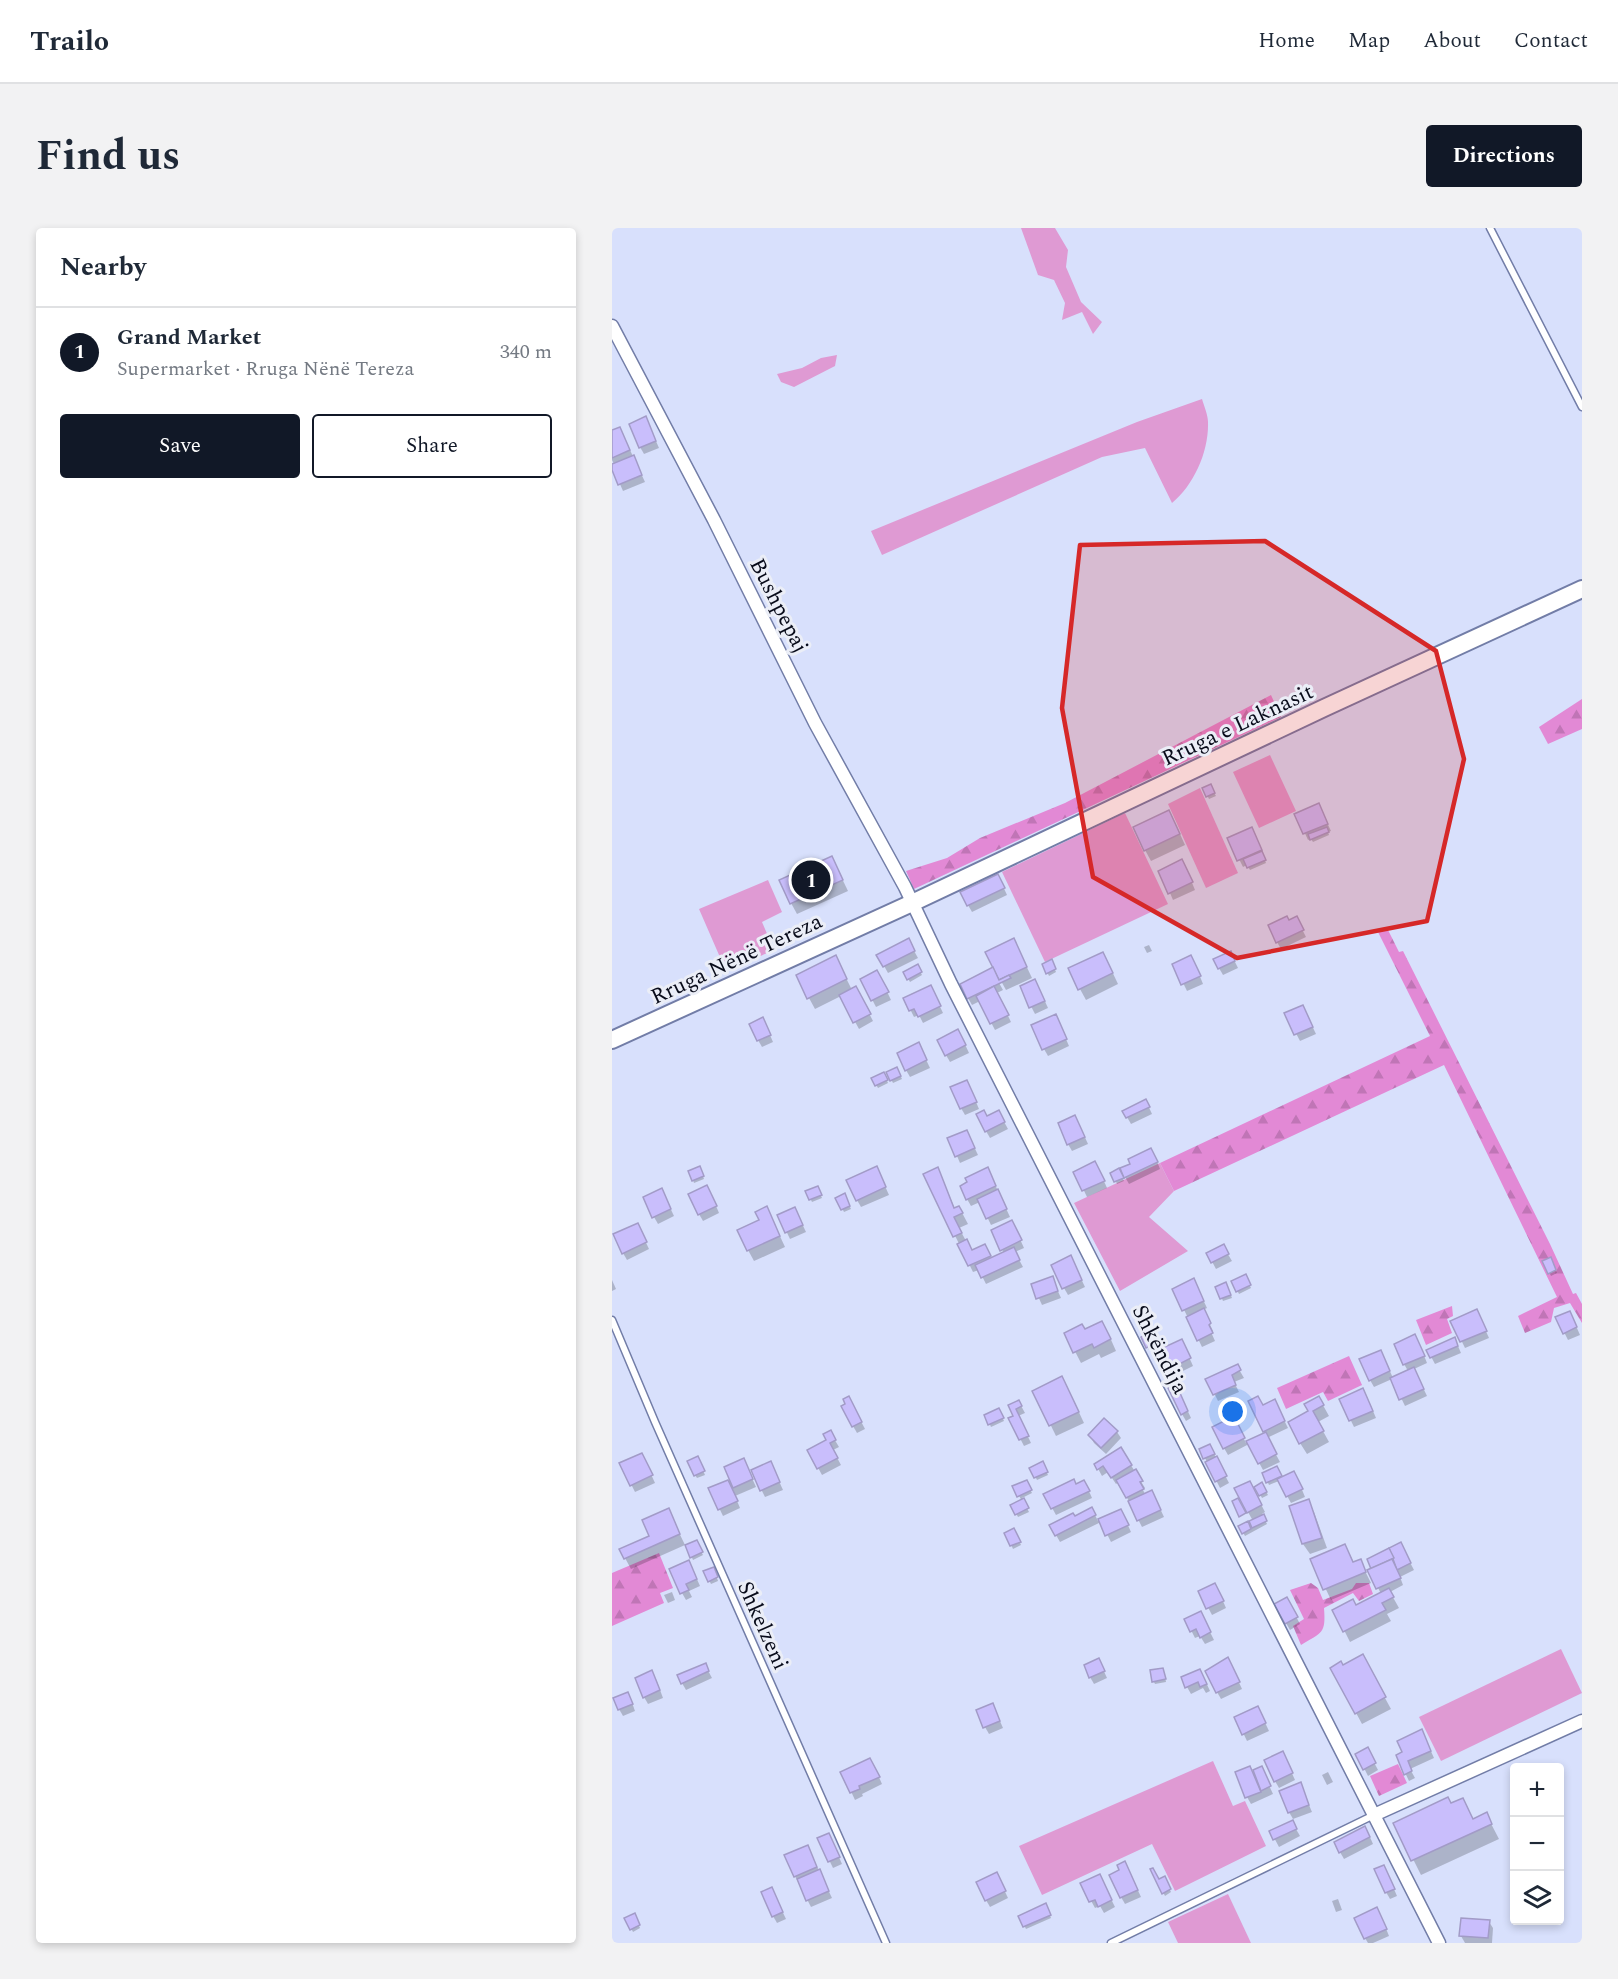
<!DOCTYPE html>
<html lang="en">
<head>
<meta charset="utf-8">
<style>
	:root { --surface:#fff; --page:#f2f2f3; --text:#1f2937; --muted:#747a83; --line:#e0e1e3; --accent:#111827 }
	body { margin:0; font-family:Spectral,serif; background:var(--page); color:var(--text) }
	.controls { position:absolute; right:18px; bottom:18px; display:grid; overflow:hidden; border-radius:6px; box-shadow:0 3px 9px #0003 }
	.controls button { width:54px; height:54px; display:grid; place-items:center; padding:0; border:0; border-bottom:2px solid var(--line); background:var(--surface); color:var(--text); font:30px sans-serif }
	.you { position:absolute; left:621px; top:1184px; width:21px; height:21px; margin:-15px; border:4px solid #fff; border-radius:50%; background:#1a73e8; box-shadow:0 0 0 9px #1a73e833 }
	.badge { display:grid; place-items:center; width:39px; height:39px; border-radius:50%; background:var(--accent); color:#fff; font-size:20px; font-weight:700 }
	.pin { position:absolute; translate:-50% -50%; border:3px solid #fff; box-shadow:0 2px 6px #0006 }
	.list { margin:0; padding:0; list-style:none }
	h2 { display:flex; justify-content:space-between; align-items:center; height:78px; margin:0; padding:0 24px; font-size:26px }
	h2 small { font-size:20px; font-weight:400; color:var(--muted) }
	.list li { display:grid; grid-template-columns:39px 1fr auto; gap:18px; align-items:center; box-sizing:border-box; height:90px; padding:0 24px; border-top:2px solid var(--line) }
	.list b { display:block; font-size:22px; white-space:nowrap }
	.list p { margin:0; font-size:20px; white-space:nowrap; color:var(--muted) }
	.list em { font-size:20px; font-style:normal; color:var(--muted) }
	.actions { display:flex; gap:12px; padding:18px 24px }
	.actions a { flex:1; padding:14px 0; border:2px solid var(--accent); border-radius:6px; text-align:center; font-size:21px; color:var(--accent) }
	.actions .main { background:var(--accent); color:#fff }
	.icon { flex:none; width:33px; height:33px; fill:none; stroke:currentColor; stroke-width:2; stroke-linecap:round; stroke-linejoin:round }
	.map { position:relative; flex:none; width:970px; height:1715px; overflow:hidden; border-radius:6px }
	header { display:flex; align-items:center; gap:36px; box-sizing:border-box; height:84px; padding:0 30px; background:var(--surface); border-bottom:2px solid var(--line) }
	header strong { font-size:28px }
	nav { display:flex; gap:33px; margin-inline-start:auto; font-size:21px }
	.intro { display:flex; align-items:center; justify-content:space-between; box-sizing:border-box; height:144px; padding:0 36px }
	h1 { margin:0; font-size:42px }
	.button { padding:15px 27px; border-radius:6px; background:var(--accent); color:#fff; font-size:21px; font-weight:700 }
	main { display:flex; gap:36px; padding:0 36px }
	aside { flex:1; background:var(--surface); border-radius:6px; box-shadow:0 3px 9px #0003 }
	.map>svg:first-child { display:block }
	.grass { fill:#df9ad3 }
	.forest { fill:url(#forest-firs) }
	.shadow { fill:#0003 }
	.building { fill:#c9befc; stroke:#a29bc7; stroke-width:1.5 }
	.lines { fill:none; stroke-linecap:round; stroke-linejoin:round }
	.lane-casing { stroke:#727da7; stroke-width:9 }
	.street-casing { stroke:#727da7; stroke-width:15 }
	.secondary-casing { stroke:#727da7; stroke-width:20 }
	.lane { stroke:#fff; stroke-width:6 }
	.street { stroke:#fff; stroke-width:12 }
	.secondary { stroke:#fff; stroke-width:16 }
	.marked { fill:#d62828; fill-opacity:0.2; stroke:#d62828; stroke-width:4.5; stroke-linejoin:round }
	.labels { text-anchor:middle; stroke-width:6; stroke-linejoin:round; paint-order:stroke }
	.street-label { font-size:22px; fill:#080b1a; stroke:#ebeef7 }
</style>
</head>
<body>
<header>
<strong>Trailo</strong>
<nav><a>Home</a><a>Map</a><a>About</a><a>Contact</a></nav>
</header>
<div class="intro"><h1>Find us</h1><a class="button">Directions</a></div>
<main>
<aside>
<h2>Nearby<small></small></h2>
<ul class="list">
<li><span class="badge">1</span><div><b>Grand Market</b><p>Supermarket · Rruga Nënë Tereza</p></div><em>340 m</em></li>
</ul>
<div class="actions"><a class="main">Save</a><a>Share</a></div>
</aside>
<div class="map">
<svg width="970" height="1715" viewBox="0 0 970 1715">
	<defs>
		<pattern id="forest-firs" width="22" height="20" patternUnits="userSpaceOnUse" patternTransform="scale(1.5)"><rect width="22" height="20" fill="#e289d5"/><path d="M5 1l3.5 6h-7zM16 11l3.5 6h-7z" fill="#c075b6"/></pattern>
	</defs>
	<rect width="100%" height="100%" fill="#d8e0fc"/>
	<g class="grass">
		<path d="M 409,0 L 443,0 L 456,22 L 454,39 L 469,74 L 490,94 L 481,106 L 470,84 L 450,92 L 453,75 L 442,52 L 426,47 Z"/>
		<path d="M 225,127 L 223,138 L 182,159 L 169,154 L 165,146 L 190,140 L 209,130 Z"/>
		<path d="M 590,171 C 592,178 596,187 596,194 C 597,223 582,257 560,275 L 533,220 L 490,229 L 270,327 L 259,303 L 525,194 Z"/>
		<path d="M 658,527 L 684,583 L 647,600 L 621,544 Z"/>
		<path d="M 588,560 L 626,645 L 594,660 L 556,576 Z"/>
		<path d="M 513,585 L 556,676 L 433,734 L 390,644 Z"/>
		<path d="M 156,652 L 170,684 L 150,694 L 162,722 L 114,743 L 87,681 Z"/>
		<path d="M 548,935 L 562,963 L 537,989 L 576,1023 L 508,1063 L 462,975 Z"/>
		<path d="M 949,1421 L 970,1465 L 829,1533 L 807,1489 Z"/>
		<path d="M 601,1533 L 621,1578 L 633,1573 L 654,1618 L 563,1663 L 540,1616 L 430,1667 L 407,1618 Z"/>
		<path d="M 616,1666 L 639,1715 L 566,1715 L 556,1694 Z"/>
	</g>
	<g class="forest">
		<path d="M 659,467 L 669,489 L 302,661 L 294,643 L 335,630 L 368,610 L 453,575 Z"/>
		<path d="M 970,471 L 970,501 L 936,516 L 927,499 Z"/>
		<path d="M 775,700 L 787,724 L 791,723 L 938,1016 L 961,1066 L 964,1065 L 970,1076 L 970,1095 L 958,1075 L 942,1080 L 939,1094 L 913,1105 L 906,1088 L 945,1069 L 832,837 L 562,963 L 548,935 L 818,808 L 766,704 Z"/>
		<path d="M 840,1078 L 841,1088 L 835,1091 L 840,1105 L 814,1117 L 804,1092 Z"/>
		<path d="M 737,1128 L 750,1157 L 716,1173 L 711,1164 L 674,1181 L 665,1160 Z"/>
		<path d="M 47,1325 L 61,1360 L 48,1365 L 52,1375 L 0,1398 L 0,1345 Z"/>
		<path d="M 699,1355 L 706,1360 L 711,1372 L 740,1361 L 744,1355 L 757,1355 L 761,1366 L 747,1373 L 741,1365 L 712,1380 C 714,1406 710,1404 689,1417 L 681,1398 L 692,1391 L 678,1362 Z"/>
		<path d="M 786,1536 L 795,1555 L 767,1568 L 758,1548 Z"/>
	</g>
	<g class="shadow">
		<path d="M 37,197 L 47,220 L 32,226 L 28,219 Z"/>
		<path d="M 0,203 L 11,207 L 33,254 L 11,263 L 0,238 L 2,236 L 0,232 Z"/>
		<path d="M 598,558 L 604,568 L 597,571 L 592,561 Z"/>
		<path d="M 710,584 L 719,603 L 716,604 L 717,607 L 701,614 L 699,611 L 696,612 L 684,586 Z"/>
		<path d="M 563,595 L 573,617 L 539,633 L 533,622 Z"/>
		<path d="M 643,608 L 654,635 L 638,642 L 635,637 L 631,639 L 617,611 Z"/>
		<path d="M 220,630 L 236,663 L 185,686 L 179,675 Z"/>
		<path d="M 574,640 L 583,662 L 561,672 L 558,665 Z"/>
		<path d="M 389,654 L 395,667 L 360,684 L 356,677 Z"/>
		<path d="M 676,694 L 688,697 L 694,709 L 669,721 L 665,714 Z"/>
		<path d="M 296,712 L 306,730 L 276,745 L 266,727 Z"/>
		<path d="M 402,712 L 420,750 L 394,762 L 389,753 Z"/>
		<path d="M 537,717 L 540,723 L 535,725 L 532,719 Z"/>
		<path d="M 622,732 L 626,740 L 611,747 L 607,740 Z"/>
		<path d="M 439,733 L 444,744 L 437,748 L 432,737 Z"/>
		<path d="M 562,736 L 583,736 L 591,756 L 575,763 Z"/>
		<path d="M 497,737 L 506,756 L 474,772 L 468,761 Z"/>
		<path d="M 305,738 L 310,747 L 298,754 L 293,745 Z"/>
		<path d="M 229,740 L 240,762 L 244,760 L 261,793 L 247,801 L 229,768 L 203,781 L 197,770 Z"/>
		<path d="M 382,746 L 391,762 L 385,765 L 399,794 L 383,802 L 368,773 L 360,777 L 356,770 Z"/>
		<path d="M 269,751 L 279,772 L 264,779 L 250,752 Z"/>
		<path d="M 409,759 L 427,760 L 436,780 L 423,786 Z"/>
		<path d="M 322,766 L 331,785 L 311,795 L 307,787 L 302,789 L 293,771 Z"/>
		<path d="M 694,785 L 704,806 L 688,813 L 674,786 Z"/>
		<path d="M 447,795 L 457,818 L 436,828 L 432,821 Z"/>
		<path d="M 154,798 L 161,814 L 150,819 L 146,812 Z"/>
		<path d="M 350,810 L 357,825 L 338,834 L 334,827 Z"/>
		<path d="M 310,823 L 318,840 L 298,849 L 294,842 Z"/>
		<path d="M 285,841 L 290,851 L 281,855 L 276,845 Z"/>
		<path d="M 272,846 L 276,855 L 266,860 L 261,851 Z"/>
		<path d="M 358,860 L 367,881 L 353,887 L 349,880 Z"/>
		<path d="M 534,873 L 540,886 L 519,896 L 515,889 Z"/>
		<path d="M 375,889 L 390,890 L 396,901 L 378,910 L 374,903 Z"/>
		<path d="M 467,896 L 476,916 L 460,923 L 456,916 Z"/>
		<path d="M 358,910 L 366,927 L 348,935 L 345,928 Z"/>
		<path d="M 543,928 L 548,941 L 517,956 L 513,949 L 521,936 Z"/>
		<path d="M 326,941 L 343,981 L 347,979 L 356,996 L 347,1000 L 360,1024 L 372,1018 L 379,1031 L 392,1025 L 381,1002 L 403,1000 L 412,1020 L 403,1024 L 411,1039 L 374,1056 L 367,1042 L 361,1044 L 313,947 Z"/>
		<path d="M 487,942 L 495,960 L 475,969 L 463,944 Z"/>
		<path d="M 507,942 L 512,953 L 505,956 L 500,945 Z"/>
		<path d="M 89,943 L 92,951 L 82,955 L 81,952 Z"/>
		<path d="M 268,947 L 277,967 L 249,979 L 245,972 Z"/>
		<path d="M 379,948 L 398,989 L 379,997 L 368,974 L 359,978 L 355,971 Z"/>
		<path d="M 205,960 L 210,970 L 200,974 L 195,964 Z"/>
		<path d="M 99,966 L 107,985 L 91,993 L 87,986 Z"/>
		<path d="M 232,967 L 239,981 L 232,984 L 225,970 Z"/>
		<path d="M 53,969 L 62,988 L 46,996 L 42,989 Z"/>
		<path d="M 186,987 L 194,1004 L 178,1011 L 167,988 Z"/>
		<path d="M 160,991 L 173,1019 L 142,1033 L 136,1022 Z"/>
		<path d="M 29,1004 L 37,1021 L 15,1032 L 11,1025 Z"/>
		<path d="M 611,1018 L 620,1033 L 604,1041 L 596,1026 Z"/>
		<path d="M 938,1031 L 945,1045 L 939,1048 L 932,1034 Z"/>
		<path d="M 462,1036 L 473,1059 L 456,1067 L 452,1060 Z"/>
		<path d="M 633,1048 L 639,1060 L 627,1066 L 621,1054 Z"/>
		<path d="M 440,1050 L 449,1070 L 430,1077 L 421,1057 Z"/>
		<path d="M 0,1052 L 4,1061 L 0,1063 Z"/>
		<path d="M 615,1058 L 620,1070 L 611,1073 L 605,1059 Z"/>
		<path d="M 585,1059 L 595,1080 L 591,1082 L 601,1103 L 599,1104 L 603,1113 L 590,1119 L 562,1061 Z"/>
		<path d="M 868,1090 L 877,1110 L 853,1120 L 840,1093 Z"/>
		<path d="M 945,1090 L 961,1091 L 968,1107 L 956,1112 Z"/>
		<path d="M 473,1103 L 496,1105 L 504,1123 L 489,1130 L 487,1126 L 469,1135 L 454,1106 Z"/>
		<path d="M 540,1105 L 546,1117 L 537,1122 L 531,1110 Z"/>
		<path d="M 807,1115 L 815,1135 L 802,1141 L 815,1168 L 793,1178 L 780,1151 L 762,1159 L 758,1152 L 772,1130 L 781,1150 L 796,1143 L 792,1136 Z"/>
		<path d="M 846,1118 L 849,1125 L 823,1136 L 816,1123 Z"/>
		<path d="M 573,1120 L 581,1138 L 561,1148 L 557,1141 Z"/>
		<path d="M 625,1138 L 632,1150 L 622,1154 L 627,1164 L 606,1173 L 595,1151 Z"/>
		<path d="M 564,1158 L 579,1190 L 574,1193 L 570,1186 Z"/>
		<path d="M 456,1161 L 472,1195 L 444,1208 L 422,1163 Z"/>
		<path d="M 755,1169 L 764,1190 L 742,1199 L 729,1172 Z"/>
		<path d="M 707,1170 L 717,1188 L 706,1194 L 717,1214 L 695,1226 L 688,1215 L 698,1184 Z"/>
		<path d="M 407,1174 L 413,1185 L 406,1188 L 419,1215 L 412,1218 L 398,1191 L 403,1188 L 398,1178 Z"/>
		<path d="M 638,1174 L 651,1179 L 666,1180 L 676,1200 L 655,1210 L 668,1234 L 651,1242 L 637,1216 L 616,1227 L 612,1220 L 625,1197 L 634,1215 L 653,1206 Z"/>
		<path d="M 240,1176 L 253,1201 L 245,1205 L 241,1198 Z"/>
		<path d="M 387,1182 L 392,1193 L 379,1199 L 374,1187 Z"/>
		<path d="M 218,1204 L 227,1219 L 221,1222 L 229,1237 L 210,1247 L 197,1223 L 216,1213 Z"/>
		<path d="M 505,1204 L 509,1210 L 494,1226 L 482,1215 L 478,1208 Z"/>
		<path d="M 598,1218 L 617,1255 L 608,1260 L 589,1222 Z"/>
		<path d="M 509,1221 L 533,1260 L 531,1262 L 533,1266 L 543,1270 L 552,1289 L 530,1299 L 507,1254 L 504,1256 L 496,1244 L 490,1248 L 484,1237 Z"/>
		<path d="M 33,1233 L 43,1255 L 23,1264 L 9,1236 Z"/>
		<path d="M 87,1233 L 93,1247 L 85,1250 L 83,1247 Z"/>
		<path d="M 430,1235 L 436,1247 L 425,1252 L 419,1240 Z"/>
		<path d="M 135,1239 L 144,1259 L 123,1268 L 128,1280 L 111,1288 L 98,1261 L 119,1252 Z"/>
		<path d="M 664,1240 L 670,1251 L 686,1252 L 693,1269 L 679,1275 L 667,1253 L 657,1257 L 652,1246 Z"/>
		<path d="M 162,1242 L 171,1262 L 153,1269 L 140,1243 Z"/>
		<path d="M 414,1254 L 420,1265 L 410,1270 L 417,1284 L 406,1289 L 400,1277 L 410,1273 L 402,1259 Z"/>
		<path d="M 650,1256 L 656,1267 L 650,1270 L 644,1259 Z"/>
		<path d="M 464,1258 L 476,1261 L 480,1270 L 444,1287 L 433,1267 Z"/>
		<path d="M 641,1261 L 653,1284 L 650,1286 L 655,1296 L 633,1308 L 628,1299 L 641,1293 L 636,1284 Z"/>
		<path d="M 696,1273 L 702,1284 L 715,1320 L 698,1326 L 691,1316 L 679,1279 Z"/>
		<path d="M 480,1281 L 486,1293 L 509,1282 L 519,1304 L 499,1314 L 489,1294 L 448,1314 L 439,1298 L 462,1290 Z"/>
		<path d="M 56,1282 L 73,1317 L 19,1341 L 13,1330 L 39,1309 Z"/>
		<path d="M 402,1302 L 409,1317 L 401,1321 L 394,1305 Z"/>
		<path d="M 84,1314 L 91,1327 L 81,1332 L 75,1318 Z"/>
		<path d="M 733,1317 L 742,1335 L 748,1333 L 759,1355 L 719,1372 L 700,1332 Z"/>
		<path d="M 792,1323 L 802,1342 L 788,1349 L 791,1357 L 778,1364 L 787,1380 L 775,1386 L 779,1393 L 738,1414 L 722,1382 L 744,1379 L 769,1366 L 758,1343 Z"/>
		<path d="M 80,1340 L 88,1358 L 77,1363 L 80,1369 L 74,1372 L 70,1365 Z"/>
		<path d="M 93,1344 L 103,1344 L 106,1353 L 99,1356 Z"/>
		<path d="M 60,1364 L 63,1372 L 56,1375 L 52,1367 Z"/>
		<path d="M 588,1364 L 607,1364 L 614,1380 L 600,1387 Z"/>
		<path d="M 675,1371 L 688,1396 L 678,1402 L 664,1377 Z"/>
		<path d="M 574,1392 L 592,1392 L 602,1412 L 593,1416 L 588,1408 L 583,1410 Z"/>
		<path d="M 750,1428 L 779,1481 L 750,1496 L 720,1440 L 731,1438 Z"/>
		<path d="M 93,1437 L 100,1450 L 74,1462 L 70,1455 Z"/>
		<path d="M 619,1437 L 630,1461 L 609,1471 L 605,1464 Z"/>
		<path d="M 490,1439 L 495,1450 L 482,1456 L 478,1449 Z"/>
		<path d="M 552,1444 L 554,1454 L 543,1456 L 542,1454 Z"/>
		<path d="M 592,1450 L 598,1463 L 594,1465 L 591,1460 L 579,1466 L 575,1459 Z"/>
		<path d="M 44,1451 L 51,1470 L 36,1476 L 32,1469 Z"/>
		<path d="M 19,1472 L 23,1483 L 11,1488 L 7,1481 Z"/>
		<path d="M 381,1477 L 391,1500 L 377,1506 L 373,1499 Z"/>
		<path d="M 649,1486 L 657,1503 L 635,1513 L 624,1490 Z"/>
		<path d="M 813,1510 L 822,1530 L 798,1541 L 803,1550 L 797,1553 L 785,1528 Z"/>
		<path d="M 755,1521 L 766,1542 L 756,1548 L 745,1526 Z"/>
		<path d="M 674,1532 L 683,1552 L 667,1560 L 663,1553 Z"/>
		<path d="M 262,1538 L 270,1556 L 250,1566 L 251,1568 L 243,1572 L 230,1544 Z"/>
		<path d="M 649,1540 L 661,1566 L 639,1576 L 635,1569 L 640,1544 Z"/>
		<path d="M 716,1544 L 721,1554 L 715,1557 L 710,1547 Z"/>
		<path d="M 688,1556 L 700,1584 L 681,1591 L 677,1584 Z"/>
		<path d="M 851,1572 L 862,1592 L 874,1586 L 887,1611 L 809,1647 L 783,1595 Z"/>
		<path d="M 684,1601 L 688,1608 L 667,1619 L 659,1604 Z"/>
		<path d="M 757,1607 L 761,1616 L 732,1631 L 728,1624 Z"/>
		<path d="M 207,1611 L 220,1613 L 230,1636 L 221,1640 Z"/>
		<path d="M 199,1626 L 220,1670 L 199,1679 L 183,1648 Z"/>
		<path d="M 516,1641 L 529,1669 L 513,1676 L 509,1669 Z"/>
		<path d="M 540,1642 L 547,1653 L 552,1650 L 559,1664 L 553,1668 Z"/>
		<path d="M 775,1645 L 785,1668 L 778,1671 L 774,1664 Z"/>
		<path d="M 388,1653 L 396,1670 L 378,1679 L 374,1672 Z"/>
		<path d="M 491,1655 L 503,1679 L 492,1685 L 488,1678 L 483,1680 L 470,1656 Z"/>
		<path d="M 163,1668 L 174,1691 L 165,1695 L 161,1688 Z"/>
		<path d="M 726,1671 L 730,1682 L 724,1684 L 720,1673 Z"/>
		<path d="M 433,1677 L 439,1690 L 414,1701 L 408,1689 Z"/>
		<path d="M 22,1687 L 28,1700 L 21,1704 L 14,1690 Z"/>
		<path d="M 769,1688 L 777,1708 L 761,1715 L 756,1715 L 753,1710 Z"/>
		<path d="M 877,1694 L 881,1700 L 880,1715 L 853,1715 L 849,1708 Z"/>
	</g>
	<g class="building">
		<path d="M 34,188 L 44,213 L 27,220 L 17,196 Z"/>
		<path d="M 8,199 L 18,222 L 0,230 L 0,202 Z"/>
		<path d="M 22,227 L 30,247 L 6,257 L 0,242 L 0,236 Z"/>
		<path d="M 599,556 L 603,565 L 594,569 L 590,560 Z"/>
		<path d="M 707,575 L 716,596 L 691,606 L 682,586 Z"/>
		<path d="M 557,582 L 568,606 L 532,623 L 521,599 Z"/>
		<path d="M 640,599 L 650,622 L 625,633 L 615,610 Z"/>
		<path d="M 715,599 L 717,604 L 698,612 L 696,606 Z"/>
		<path d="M 650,623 L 654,632 L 635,640 L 631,631 Z"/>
		<path d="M 220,628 L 231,652 L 178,676 L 167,652 Z"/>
		<path d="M 570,631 L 581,654 L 556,666 L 546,643 Z"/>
		<path d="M 386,646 L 393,660 L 355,678 L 348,664 Z"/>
		<path d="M 675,688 L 677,692 L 685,688 L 692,702 L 664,715 L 656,697 Z"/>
		<path d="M 297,710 L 303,723 L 271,739 L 264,727 Z"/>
		<path d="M 402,710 L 415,739 L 387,752 L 373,724 Z"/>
		<path d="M 619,723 L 623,733 L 606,741 L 601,731 Z"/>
		<path d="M 491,724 L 501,745 L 466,762 L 456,740 Z"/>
		<path d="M 224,727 L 235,751 L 195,771 L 184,747 Z"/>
		<path d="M 579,727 L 589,748 L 569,757 L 560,736 Z"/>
		<path d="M 440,731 L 444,741 L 434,746 L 430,736 Z"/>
		<path d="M 306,736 L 310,744 L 295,752 L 291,744 Z"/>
		<path d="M 381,739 L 387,752 L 397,747 L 399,750 L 355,771 L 348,756 Z"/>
		<path d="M 265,742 L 277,764 L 259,773 L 248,751 Z"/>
		<path d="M 423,751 L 433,773 L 417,780 L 408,758 Z"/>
		<path d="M 319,757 L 329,778 L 306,789 L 302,781 L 297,783 L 291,770 Z"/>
		<path d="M 244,758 L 259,786 L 241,795 L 227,767 Z"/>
		<path d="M 382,758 L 397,787 L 378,796 L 364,768 Z"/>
		<path d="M 691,777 L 701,799 L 682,807 L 672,785 Z"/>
		<path d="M 444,786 L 455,811 L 430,822 L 419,797 Z"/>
		<path d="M 151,789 L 159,807 L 145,813 L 137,796 Z"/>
		<path d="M 346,801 L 354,817 L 333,828 L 325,812 Z"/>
		<path d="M 307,814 L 315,832 L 293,843 L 285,825 Z"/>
		<path d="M 285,839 L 289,848 L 278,853 L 274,844 Z"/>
		<path d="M 272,844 L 276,852 L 263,858 L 259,850 Z"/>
		<path d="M 355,852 L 365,874 L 348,881 L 338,859 Z"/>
		<path d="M 534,871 L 538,879 L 514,890 L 510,883 Z"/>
		<path d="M 372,882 L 375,888 L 387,882 L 393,894 L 373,904 L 364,886 Z"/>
		<path d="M 463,887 L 473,909 L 455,917 L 446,895 Z"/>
		<path d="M 355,902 L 363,920 L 343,929 L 335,910 Z"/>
		<path d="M 539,920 L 546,934 L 512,950 L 508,940 L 518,936 L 516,931 Z"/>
		<path d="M 483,933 L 493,953 L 470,963 L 461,944 Z"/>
		<path d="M 88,938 L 92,948 L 80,953 L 76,943 Z"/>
		<path d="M 265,938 L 274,959 L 244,973 L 234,952 Z"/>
		<path d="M 326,939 L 342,980 L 347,978 L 351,985 L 342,989 L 350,1005 L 341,1009 L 311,946 Z"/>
		<path d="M 376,939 L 384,958 L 354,972 L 348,958 L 355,954 L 353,950 Z"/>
		<path d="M 507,940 L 512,950 L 502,954 L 498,945 Z"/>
		<path d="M 95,957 L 105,978 L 86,987 L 76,966 Z"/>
		<path d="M 206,958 L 210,967 L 197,972 L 193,963 Z"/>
		<path d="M 50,960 L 59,981 L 40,990 L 31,969 Z"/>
		<path d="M 386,961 L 395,981 L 374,991 L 365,971 Z"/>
		<path d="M 233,965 L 238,978 L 229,982 L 223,970 Z"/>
		<path d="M 155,978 L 168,1008 L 135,1023 L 125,1002 L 147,992 L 143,984 Z"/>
		<path d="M 183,979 L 191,997 L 173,1005 L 165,987 Z"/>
		<path d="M 400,992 L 410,1012 L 388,1023 L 379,1002 Z"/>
		<path d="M 26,995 L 35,1014 L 10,1026 L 1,1006 Z"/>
		<path d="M 355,1011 L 360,1022 L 373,1016 L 379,1028 L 356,1038 L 345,1016 Z"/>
		<path d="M 612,1016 L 617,1026 L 599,1035 L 594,1025 Z"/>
		<path d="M 402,1019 L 408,1032 L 369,1050 L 363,1037 Z"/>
		<path d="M 459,1027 L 470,1052 L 450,1061 L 439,1037 Z"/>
		<path d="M 939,1029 L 944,1042 L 936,1046 L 930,1033 Z"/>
		<path d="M 634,1046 L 639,1057 L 624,1064 L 619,1053 Z"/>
		<path d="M 441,1048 L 446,1063 L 424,1071 L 419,1056 Z"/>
		<path d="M 582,1050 L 592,1073 L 570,1083 L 560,1061 Z"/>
		<path d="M 614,1054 L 619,1067 L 608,1071 L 603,1059 Z"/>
		<path d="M 592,1080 L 599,1095 L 597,1097 L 601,1105 L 585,1113 L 574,1089 Z"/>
		<path d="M 865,1081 L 875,1103 L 848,1114 L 838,1093 Z"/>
		<path d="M 958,1083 L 965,1099 L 951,1106 L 943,1089 Z"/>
		<path d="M 490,1093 L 499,1111 L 482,1120 L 480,1116 L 461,1125 L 452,1105 L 470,1096 L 473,1101 Z"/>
		<path d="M 541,1103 L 546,1114 L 534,1120 L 529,1109 Z"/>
		<path d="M 803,1106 L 813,1128 L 791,1137 L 782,1116 Z"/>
		<path d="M 843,1109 L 846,1118 L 818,1130 L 814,1122 Z"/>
		<path d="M 570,1111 L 579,1130 L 556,1142 L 546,1122 Z"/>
		<path d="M 769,1122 L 778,1143 L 757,1153 L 747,1131 Z"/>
		<path d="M 626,1136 L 629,1142 L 620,1147 L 624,1157 L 601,1167 L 593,1151 Z"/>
		<path d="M 802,1139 L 812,1161 L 787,1172 L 778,1150 Z"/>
		<path d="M 450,1148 L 467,1184 L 437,1198 L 420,1163 Z"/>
		<path d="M 564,1156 L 576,1183 L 569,1187 L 556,1160 Z"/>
		<path d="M 751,1160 L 761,1183 L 737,1193 L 727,1171 Z"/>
		<path d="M 237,1168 L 250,1194 L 240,1199 L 229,1178 L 233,1176 L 231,1171 Z"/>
		<path d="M 646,1168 L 651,1177 L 663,1171 L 673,1193 L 651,1204 L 636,1173 Z"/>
		<path d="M 707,1168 L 712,1177 L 701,1183 L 712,1203 L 687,1216 L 676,1194 L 696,1183 L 692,1176 Z"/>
		<path d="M 407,1172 L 410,1178 L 404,1181 L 417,1208 L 407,1212 L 396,1190 L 401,1188 L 396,1177 Z"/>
		<path d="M 387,1180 L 392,1190 L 376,1197 L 372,1187 Z"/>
		<path d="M 622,1188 L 633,1210 L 611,1221 L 600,1199 Z"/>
		<path d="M 492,1190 L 506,1203 L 489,1220 L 476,1207 Z"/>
		<path d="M 219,1202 L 224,1212 L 218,1215 L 226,1230 L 205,1241 L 195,1222 L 214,1212 L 211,1206 Z"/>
		<path d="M 654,1204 L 665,1226 L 646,1236 L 634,1213 Z"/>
		<path d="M 598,1216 L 603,1226 L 591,1231 L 587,1221 Z"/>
		<path d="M 509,1219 L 520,1237 L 499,1250 L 491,1238 L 485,1242 L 482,1236 Z"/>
		<path d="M 30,1225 L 41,1247 L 18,1258 L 7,1235 Z"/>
		<path d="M 86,1228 L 93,1243 L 82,1248 L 75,1233 Z"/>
		<path d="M 605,1228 L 615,1248 L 603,1254 L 593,1234 Z"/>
		<path d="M 132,1230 L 141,1251 L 121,1260 L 112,1239 Z"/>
		<path d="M 159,1233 L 168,1254 L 148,1263 L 139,1242 Z"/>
		<path d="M 431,1233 L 436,1244 L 422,1250 L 417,1240 Z"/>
		<path d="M 665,1238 L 670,1248 L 654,1255 L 650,1245 Z"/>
		<path d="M 524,1241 L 531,1253 L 528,1254 L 532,1261 L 514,1270 L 504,1252 Z"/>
		<path d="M 682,1243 L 691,1261 L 674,1269 L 665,1251 Z"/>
		<path d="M 462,1251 L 464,1256 L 472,1252 L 478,1263 L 439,1281 L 431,1266 Z"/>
		<path d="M 116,1252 L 126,1273 L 106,1282 L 96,1260 Z"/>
		<path d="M 415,1252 L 420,1262 L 405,1269 L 400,1258 Z"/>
		<path d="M 638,1253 L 650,1277 L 635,1285 L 622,1260 Z"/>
		<path d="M 650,1254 L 655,1264 L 647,1268 L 642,1259 Z"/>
		<path d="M 540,1262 L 549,1282 L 525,1293 L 516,1273 Z"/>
		<path d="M 412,1270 L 417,1280 L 403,1287 L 398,1277 Z"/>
		<path d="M 626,1270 L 634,1285 L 627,1289 L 620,1273 Z"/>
		<path d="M 697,1271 L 710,1310 L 690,1316 L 677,1278 Z"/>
		<path d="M 480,1279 L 484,1287 L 443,1308 L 437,1297 L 461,1285 L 463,1288 Z"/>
		<path d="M 57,1280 L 68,1306 L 12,1331 L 7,1321 L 37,1308 L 30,1292 Z"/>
		<path d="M 509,1281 L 517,1297 L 493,1308 L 486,1291 Z"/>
		<path d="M 652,1286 L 655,1293 L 640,1300 L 637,1293 Z"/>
		<path d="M 636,1293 L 639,1301 L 630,1306 L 626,1298 Z"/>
		<path d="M 402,1300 L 409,1314 L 398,1318 L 392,1305 Z"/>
		<path d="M 85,1312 L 91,1324 L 78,1330 L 73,1317 Z"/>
		<path d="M 789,1314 L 799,1335 L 785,1342 L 777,1320 Z"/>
		<path d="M 733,1316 L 741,1334 L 749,1331 L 754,1344 L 711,1362 L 698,1331 Z"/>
		<path d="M 777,1320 L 782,1330 L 759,1341 L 755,1331 Z"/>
		<path d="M 780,1331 L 789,1350 L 764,1361 L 755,1342 Z"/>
		<path d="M 77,1332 L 85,1351 L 74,1356 L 77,1362 L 68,1366 L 57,1341 Z"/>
		<path d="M 102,1339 L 106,1349 L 96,1354 L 91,1343 Z"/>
		<path d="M 603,1355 L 612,1373 L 594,1381 L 586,1363 Z"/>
		<path d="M 777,1360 L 782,1369 L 770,1375 L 774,1382 L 731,1404 L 720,1382 L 741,1371 L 744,1377 Z"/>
		<path d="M 675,1369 L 686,1389 L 673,1396 L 662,1376 Z"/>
		<path d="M 589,1383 L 599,1404 L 588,1410 L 584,1401 L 578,1404 L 572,1391 Z"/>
		<path d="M 751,1426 L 774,1469 L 743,1486 L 718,1440 L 729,1433 L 731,1437 Z"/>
		<path d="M 616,1429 L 628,1454 L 604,1465 L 593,1443 Z"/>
		<path d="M 487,1430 L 493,1443 L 477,1450 L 472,1437 Z"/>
		<path d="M 94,1435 L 97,1443 L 69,1456 L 65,1447 Z"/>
		<path d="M 551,1440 L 554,1451 L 540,1454 L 538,1442 Z"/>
		<path d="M 588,1441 L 595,1456 L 588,1459 L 586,1454 L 573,1460 L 569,1449 Z"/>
		<path d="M 40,1442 L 48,1462 L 31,1470 L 23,1450 Z"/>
		<path d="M 16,1464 L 21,1476 L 6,1482 L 1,1470 Z"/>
		<path d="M 381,1475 L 388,1493 L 371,1500 L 364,1482 Z"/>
		<path d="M 646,1478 L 654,1495 L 630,1507 L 622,1489 Z"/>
		<path d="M 810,1501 L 819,1523 L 796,1533 L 800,1543 L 792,1547 L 784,1527 L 790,1524 L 785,1513 Z"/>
		<path d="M 756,1519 L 764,1535 L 751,1542 L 743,1526 Z"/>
		<path d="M 671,1523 L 681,1545 L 662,1554 L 652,1532 Z"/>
		<path d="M 258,1530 L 268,1549 L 247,1558 L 248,1561 L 238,1565 L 228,1544 Z"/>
		<path d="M 638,1538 L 649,1564 L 633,1570 L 623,1544 Z"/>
		<path d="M 650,1538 L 659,1558 L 649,1563 L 641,1542 Z"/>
		<path d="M 689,1554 L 697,1577 L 676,1585 L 667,1563 Z"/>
		<path d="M 836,1569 L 839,1575 L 851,1570 L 861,1591 L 875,1584 L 880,1596 L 799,1633 L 781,1595 Z"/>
		<path d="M 681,1592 L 685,1601 L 661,1612 L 657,1603 Z"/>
		<path d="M 753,1598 L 758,1609 L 727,1625 L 722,1614 Z"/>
		<path d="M 217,1605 L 228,1629 L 216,1634 L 205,1610 Z"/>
		<path d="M 196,1617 L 205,1639 L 182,1649 L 172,1627 Z"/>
		<path d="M 513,1633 L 526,1662 L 508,1670 L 497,1647 L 507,1642 L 505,1637 Z"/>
		<path d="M 772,1637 L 783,1661 L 773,1665 L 762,1641 Z"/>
		<path d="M 541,1640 L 547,1651 L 553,1648 L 559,1661 L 550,1666 L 538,1641 Z"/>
		<path d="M 208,1641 L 217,1663 L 194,1673 L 185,1651 Z"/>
		<path d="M 385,1644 L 394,1663 L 373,1673 L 364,1654 Z"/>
		<path d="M 488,1646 L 500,1672 L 486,1679 L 483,1672 L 477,1674 L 468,1655 Z"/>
		<path d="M 160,1659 L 171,1684 L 160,1689 L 149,1664 Z"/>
		<path d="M 434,1675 L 439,1687 L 411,1699 L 406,1688 Z"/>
		<path d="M 765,1679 L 775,1701 L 752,1711 L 742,1690 Z"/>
		<path d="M 23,1685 L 28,1697 L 18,1702 L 12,1690 Z"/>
		<path d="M 849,1690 L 878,1692 L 876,1710 L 847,1708 Z"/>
	</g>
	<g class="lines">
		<defs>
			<g id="lane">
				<path d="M 878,0 L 970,179"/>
				<path d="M 0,1092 L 43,1194 L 274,1715"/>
				<path d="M 499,1715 L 762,1587"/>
			</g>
			<g id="street">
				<path d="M 0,98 L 102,292 L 203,495 L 293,659 L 339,756 L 827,1715"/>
				<path d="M 762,1587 L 970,1493"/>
			</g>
			<path id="secondary" d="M 0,812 L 300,675 L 712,480 L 970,361"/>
		</defs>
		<use href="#lane" class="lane-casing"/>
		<use href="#street" class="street-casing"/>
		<use href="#secondary" class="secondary-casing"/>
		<use href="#lane" class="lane"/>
		<use href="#street" class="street"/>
		<use href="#secondary" class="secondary"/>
	</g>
	<path class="marked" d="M 653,313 L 824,423 L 852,531 L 815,693 L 625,730 L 481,649 L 450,480 L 468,317 Z"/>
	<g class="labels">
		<g class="street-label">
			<text transform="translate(168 377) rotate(63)" y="8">Bushpepaj</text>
			<text transform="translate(625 496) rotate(-25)" y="8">Rruga e Laknasit</text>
			<text transform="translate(124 730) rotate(-25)" y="8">Rruga Nënë Tereza</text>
			<text transform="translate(549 1121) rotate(63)" y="8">Shkëndija</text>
			<text transform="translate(152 1397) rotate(66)" y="8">Shkelzeni</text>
		</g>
	</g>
</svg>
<div class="controls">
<button>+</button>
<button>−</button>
<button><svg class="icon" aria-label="layers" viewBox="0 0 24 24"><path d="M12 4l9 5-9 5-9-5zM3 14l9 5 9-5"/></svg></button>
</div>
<div class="you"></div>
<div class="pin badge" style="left:199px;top:652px">1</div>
</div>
</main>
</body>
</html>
